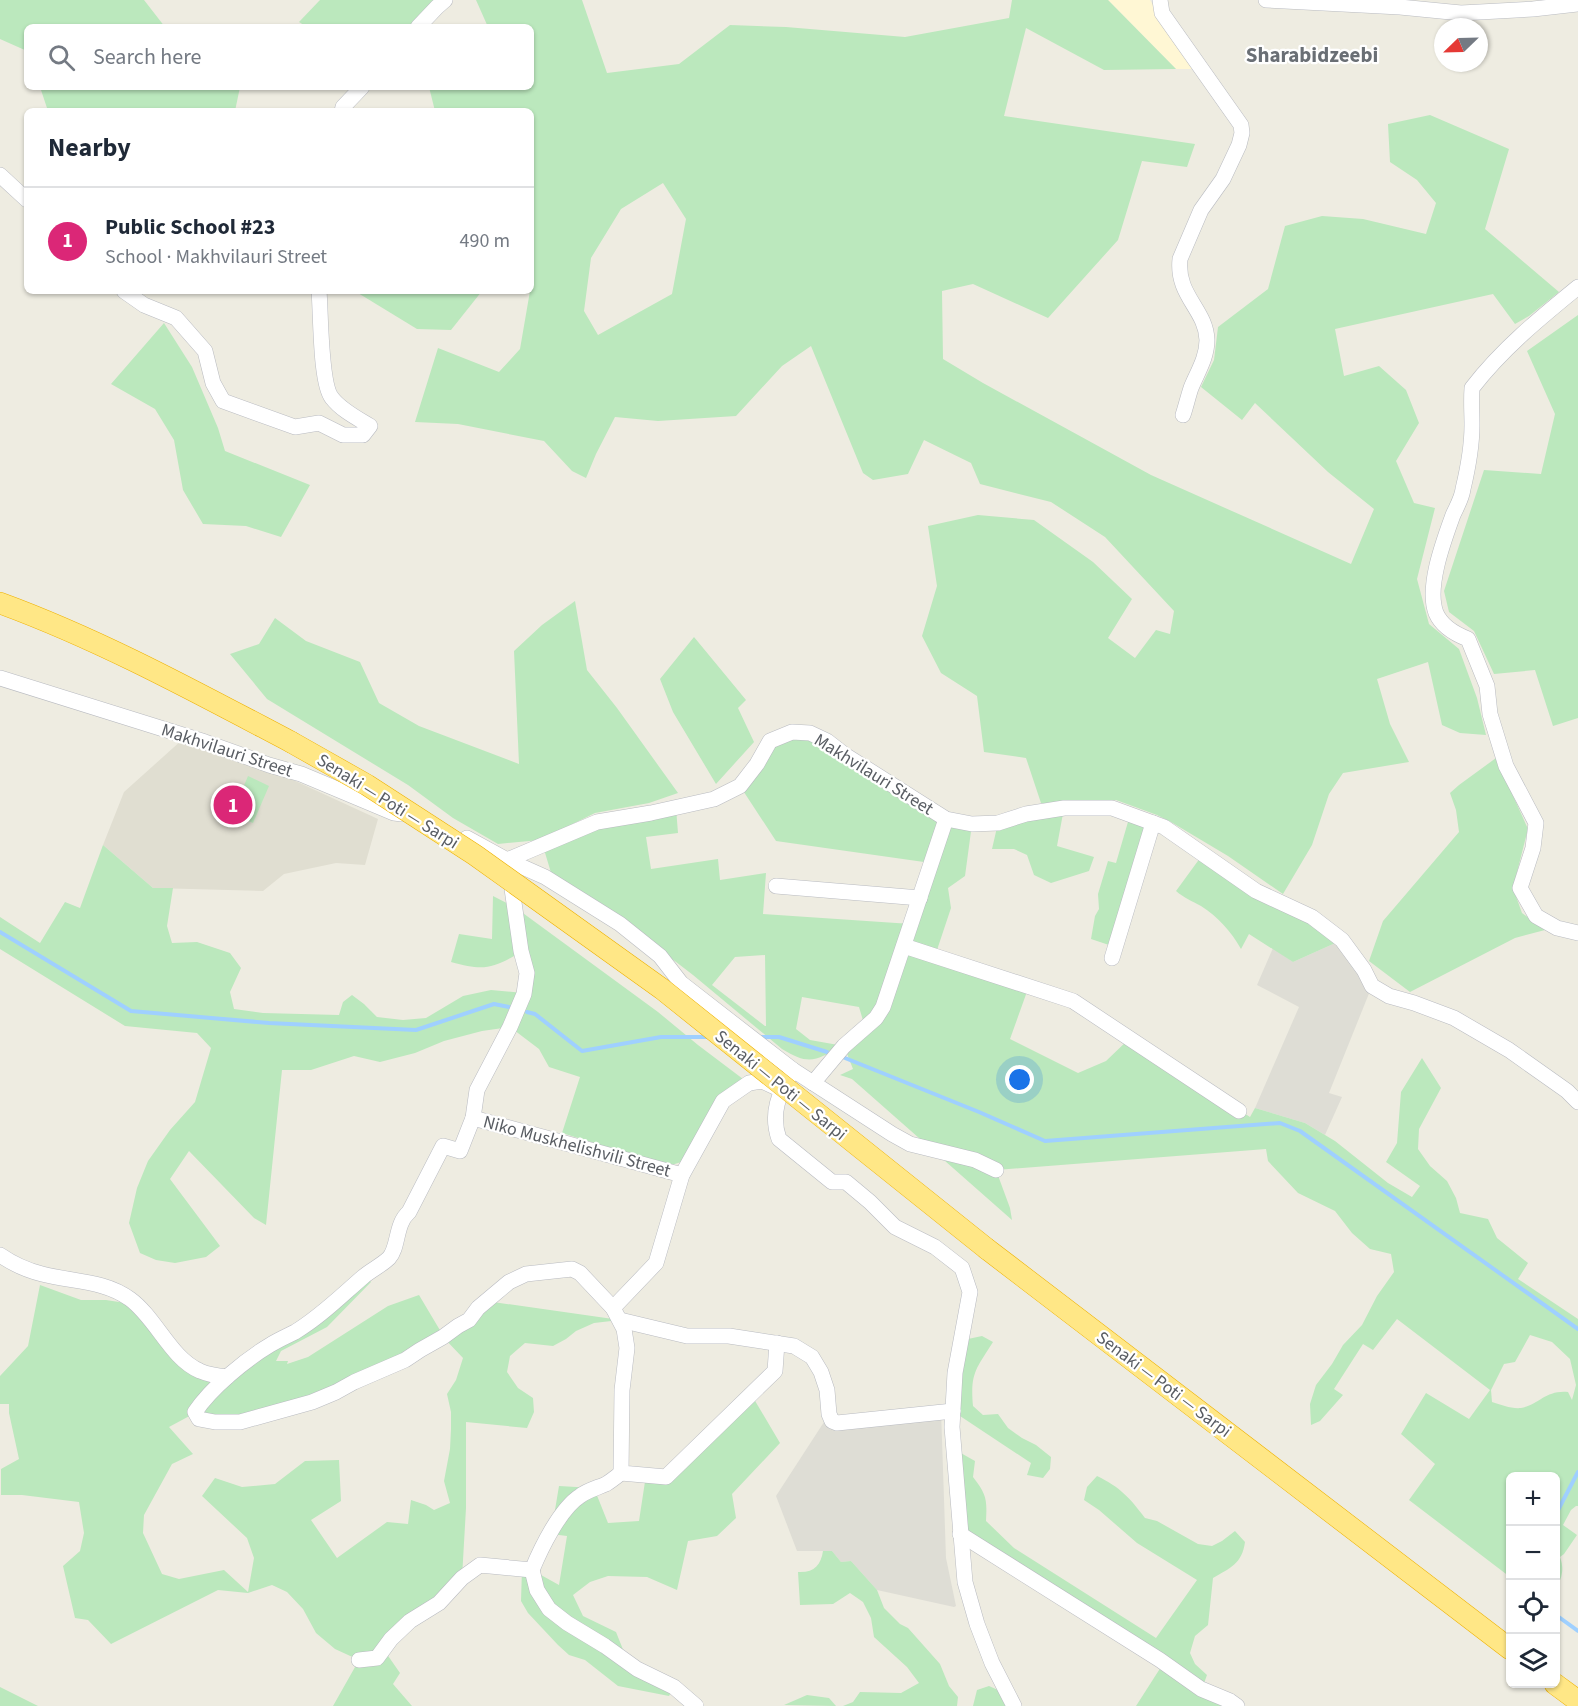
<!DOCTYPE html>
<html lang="en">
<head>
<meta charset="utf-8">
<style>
	:root { --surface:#fff; --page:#f2f2f3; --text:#1f2937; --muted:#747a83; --line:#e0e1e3; --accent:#db2777 }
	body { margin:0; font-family:"Source Sans 3",sans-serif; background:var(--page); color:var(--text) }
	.controls { position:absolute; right:18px; bottom:18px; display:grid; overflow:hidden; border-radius:9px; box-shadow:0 2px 4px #0004 }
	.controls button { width:54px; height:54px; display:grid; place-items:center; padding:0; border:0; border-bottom:2px solid var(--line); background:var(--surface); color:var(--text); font:30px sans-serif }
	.compass { position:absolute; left:1434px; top:18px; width:54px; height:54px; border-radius:50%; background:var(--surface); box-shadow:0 2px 4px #0004; rotate:247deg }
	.you { position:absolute; left:1020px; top:1080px; width:21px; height:21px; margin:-15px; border:4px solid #fff; border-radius:50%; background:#1a73e8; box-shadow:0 0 0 9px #1a73e833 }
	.badge { display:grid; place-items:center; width:39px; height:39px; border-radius:50%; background:var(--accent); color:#fff; font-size:20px; font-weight:700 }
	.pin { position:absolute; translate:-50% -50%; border:3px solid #fff; box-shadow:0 2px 6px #0006 }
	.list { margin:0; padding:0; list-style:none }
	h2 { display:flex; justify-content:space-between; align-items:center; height:78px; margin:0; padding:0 24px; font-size:26px }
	h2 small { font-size:20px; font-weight:400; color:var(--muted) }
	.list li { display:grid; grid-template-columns:39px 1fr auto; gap:18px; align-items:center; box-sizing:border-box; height:108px; padding:0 24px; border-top:2px solid var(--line) }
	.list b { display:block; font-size:22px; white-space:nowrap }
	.list p { margin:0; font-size:20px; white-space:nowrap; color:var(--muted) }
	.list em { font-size:20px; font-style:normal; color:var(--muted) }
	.icon { flex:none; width:33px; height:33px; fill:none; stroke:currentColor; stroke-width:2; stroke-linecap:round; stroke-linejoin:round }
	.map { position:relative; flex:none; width:1578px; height:1706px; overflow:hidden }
	.search { position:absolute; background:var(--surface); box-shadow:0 2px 4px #0004; left:24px; top:24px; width:510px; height:66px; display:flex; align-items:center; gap:15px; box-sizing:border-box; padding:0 21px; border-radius:9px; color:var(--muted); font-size:22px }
	.panel { position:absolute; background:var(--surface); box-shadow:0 2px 4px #0004; left:24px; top:108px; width:510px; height:186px; border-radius:9px }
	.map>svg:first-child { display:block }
	.commercial { fill:#fff7d4 }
	.industrial { fill:#deddd5 }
	.education { fill:#e0ded1 }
	.green { fill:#bbe8bd; fill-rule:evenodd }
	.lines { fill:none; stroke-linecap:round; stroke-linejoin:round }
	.stream { stroke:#9fd0ff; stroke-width:4 }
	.minor-casing { stroke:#b9bbc1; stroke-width:16 }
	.highway-casing { stroke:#eeb100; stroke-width:22 }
	.minor { stroke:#fff; stroke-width:15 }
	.highway { stroke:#ffe786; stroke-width:21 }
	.highway-bridge-casing { stroke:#eeb100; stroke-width:22; stroke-linecap:butt }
	.highway-bridge { stroke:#ffe786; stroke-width:21 }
	.labels { text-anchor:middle; stroke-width:4.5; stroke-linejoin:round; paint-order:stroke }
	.street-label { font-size:18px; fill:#595d63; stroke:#fff }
	.quarter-label { font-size:21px; font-weight:bold; fill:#6a6f75; stroke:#fff }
</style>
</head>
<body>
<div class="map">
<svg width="1578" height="1706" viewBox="0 0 1578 1706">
	<rect width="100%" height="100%" fill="#eeece1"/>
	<path class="commercial" d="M 1108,0 L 1150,0 L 1194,69 L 1176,69 Z"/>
	<g class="industrial">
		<path d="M 1342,940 L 1372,986 L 1329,1093 L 1342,1097 L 1325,1135 L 1305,1123 L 1255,1108 L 1299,1007 L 1257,985 L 1273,948 L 1293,962 Z"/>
		<path d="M 941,1410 L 946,1558 L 956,1606 L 954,1607 L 877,1590 L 851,1561 L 841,1562 L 832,1551 L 797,1551 L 776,1496 L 824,1422 Z"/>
	</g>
	<path class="education" d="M 183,739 L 265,767 L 378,819 L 365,865 L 336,863 L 284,874 L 263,891 L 153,888 L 103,845 L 124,792 Z"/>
	<g class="green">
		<path d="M 0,0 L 144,0 L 165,27 L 27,27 L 27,51 L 0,39 Z"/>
		<path d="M 320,0 L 435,0 L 409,27 L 307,27 L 299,22 Z"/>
		<path d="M 476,0 L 582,0 L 607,73 L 679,64 L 730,25 L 786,27 L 905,37 L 1009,18 L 1012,0 L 1108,0 L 1176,69 L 1104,70 L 1026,28 L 1004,116 L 1195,144 L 1187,167 L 1142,161 L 1118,240 L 1048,318 L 973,284 L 942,291 L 943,359 L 983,383 L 1151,475 L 1351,564 L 1374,509 L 1328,472 L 1255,403 L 1242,420 L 1201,387 L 1214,360 L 1218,327 L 1268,289 L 1285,226 L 1322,216 L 1363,219 L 1426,234 L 1436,203 L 1417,180 L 1390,162 L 1388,124 L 1430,115 L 1509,149 L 1485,229 L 1559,292 L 1529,316 L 1515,324 L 1493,294 L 1335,329 L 1344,376 L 1379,366 L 1406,390 L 1419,423 L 1396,461 L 1414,503 L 1435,508 L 1417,579 L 1429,624 L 1459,649 L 1477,698 L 1486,735 L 1460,733 L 1442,725 L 1428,662 L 1377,679 L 1390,724 L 1409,762 L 1343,773 L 1329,794 L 1312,845 L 1283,894 L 1228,856 L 1171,822 L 1157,815 L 1116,800 L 1062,804 L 1041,803 L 1026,758 L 984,752 L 977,696 L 941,673 L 922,636 L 937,586 L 928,526 L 978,515 L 1034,520 L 1093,562 L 1132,599 L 1108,638 L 1135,658 L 1156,630 L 1170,634 L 1174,611 L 1105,537 L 1051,502 L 980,484 L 971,463 L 924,440 L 908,474 L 873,480 L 863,473 L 811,346 L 782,366 L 736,416 L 658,421 L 615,417 L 596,454 L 586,478 L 572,471 L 544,441 L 458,424 L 415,422 L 438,348 L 499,372 L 520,349 L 530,291 L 531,291 L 531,111 L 435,111 L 429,87 L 531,87 L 531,27 L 488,27 ZM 663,183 L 686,219 L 672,294 L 598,335 L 584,311 L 591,258 L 621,209 Z"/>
		<path d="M 40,87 L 240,87 L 235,111 L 48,111 Z"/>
		<path d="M 359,291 L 482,291 L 451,330 L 417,329 L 358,293 Z"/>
		<path d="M 1578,315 L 1578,718 L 1553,726 L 1535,670 L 1494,674 L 1474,631 L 1449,612 L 1444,591 L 1484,470 L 1541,474 L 1555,414 L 1527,351 Z"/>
		<path d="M 164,323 L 192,367 L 218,428 L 225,451 L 310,485 L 281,537 L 246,526 L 203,524 L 183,490 L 174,440 L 155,409 L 111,384 Z"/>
		<path d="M 575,601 L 587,670 L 617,708 L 678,793 L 649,803 L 595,813 L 540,840 L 498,844 L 453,818 L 408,785 L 267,699 L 230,654 L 259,644 L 275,618 L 306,641 L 360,662 L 379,703 L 419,726 L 519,764 L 514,651 L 542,625 Z"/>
		<path d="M 694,637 L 746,700 L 738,708 L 754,742 L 716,784 L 673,712 L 660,679 Z"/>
		<path d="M 810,733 L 904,793 L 972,824 L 965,876 L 948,888 L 951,908 L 935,956 L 1029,986 L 1010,1039 L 1078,1073 L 1106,1061 L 1130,1038 L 1250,1117 L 1255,1108 L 1305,1123 L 1335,1141 L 1388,1183 L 1412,1197 L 1420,1186 L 1386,1162 L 1397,1143 L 1401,1092 L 1422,1058 L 1441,1088 L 1419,1129 L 1418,1149 L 1430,1166 L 1447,1181 L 1456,1198 L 1460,1213 L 1488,1219 L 1497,1238 L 1528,1263 L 1518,1279 L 1578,1319 L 1578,1506 L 1576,1506 L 1571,1510 L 1563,1525 L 1577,1535 L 1564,1554 L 1560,1557 C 1565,1571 1561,1578 1556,1591 L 1556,1476 L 1510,1476 L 1510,1577 L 1409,1500 L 1435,1464 L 1401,1434 L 1426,1393 L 1469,1419 L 1490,1390 L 1397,1319 L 1373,1350 L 1363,1344 L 1334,1389 L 1343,1395 L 1320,1421 L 1311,1425 L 1310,1404 L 1316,1385 L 1332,1364 L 1343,1345 L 1362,1325 L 1377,1296 L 1394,1272 L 1391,1254 L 1370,1249 L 1352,1233 L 1335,1211 L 1298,1193 L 1268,1161 L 1266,1149 L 996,1170 L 1010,1208 L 1012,1220 L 852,1079 L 840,1075 L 853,1069 L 844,1046 C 816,1059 811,1067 782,1049 L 693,975 L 624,922 L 552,876 L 543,846 L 597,822 L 676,808 L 678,833 L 646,837 L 651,869 L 718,859 L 720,880 L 766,873 L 763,914 L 911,924 L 931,863 L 776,841 L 740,786 L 770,741 ZM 765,955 L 766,1026 L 765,1026 L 712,985 L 735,957 ZM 802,997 L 859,1007 L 865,1027 L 844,1046 L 810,1040 L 796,1029 ZM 1530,1335 L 1552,1342 L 1570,1359 L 1576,1385 L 1572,1400 L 1568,1392 C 1545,1390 1539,1405 1521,1408 C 1512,1409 1501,1405 1492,1402 L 1491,1390 L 1504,1364 L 1515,1362 Z"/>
		<path d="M 1496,758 L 1528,829 L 1513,888 L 1522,913 L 1545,930 L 1515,938 L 1410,992 L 1369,961 L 1383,921 L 1459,832 L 1456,810 L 1450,793 L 1459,785 Z"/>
		<path d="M 248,776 L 269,786 L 253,823 L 232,814 Z"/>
		<path d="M 1064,808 L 1057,846 L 1094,857 L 1089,871 L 1051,883 L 1034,875 L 1027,855 L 1014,849 L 992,849 L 998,823 Z"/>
		<path d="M 1130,815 L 1153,823 L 1115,947 L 1091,939 L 1095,916 L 1099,909 L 1098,894 L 1108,861 L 1116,863 Z"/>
		<path d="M 103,845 L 153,888 L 173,888 L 167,926 L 172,943 L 197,942 L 230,953 L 241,968 L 230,992 L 234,1009 L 263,1013 L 339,1015 L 343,1002 L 352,995 L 364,1004 L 377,1017 L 403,1020 L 426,1018 L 463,996 L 491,990 L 524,993 L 521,952 C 492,969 484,971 451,962 L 459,934 L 492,939 L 493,896 L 516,908 L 658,1012 L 698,1045 L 743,1079 L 688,1160 L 668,1166 L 562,1133 L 580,1077 L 549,1067 L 539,1049 L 510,1027 L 482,1031 L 444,1041 L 415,1053 L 380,1062 L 354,1056 L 311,1070 L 282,1070 L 266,1225 L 254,1218 L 189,1151 L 170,1179 L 220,1246 L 206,1257 L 175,1263 L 156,1260 L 140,1253 L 129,1223 L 137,1188 L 148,1161 L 170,1130 L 195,1102 L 211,1048 L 197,1033 L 125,1026 L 0,949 L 0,917 L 40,943 L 65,902 L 80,908 Z"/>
		<path d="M 1203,854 L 1342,940 L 1293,962 L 1249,934 L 1241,949 C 1231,931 1218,917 1201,906 C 1192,901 1184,898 1176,891 Z"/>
		<path d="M 366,1275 L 371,1282 L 327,1327 L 281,1351 L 276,1361 L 288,1361 L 287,1364 L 308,1357 L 388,1306 L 419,1295 L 444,1337 L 486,1301 L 620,1320 L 594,1323 L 576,1331 L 566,1339 L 553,1346 L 525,1343 L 510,1356 L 507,1372 L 518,1388 L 533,1398 L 534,1412 L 527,1428 L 466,1422 L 466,1508 L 462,1578 L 384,1650 L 400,1673 L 393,1684 L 412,1706 L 333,1706 L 359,1660 L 335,1649 L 316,1633 L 303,1609 L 287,1592 L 272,1585 L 248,1593 L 218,1590 L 111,1644 L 88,1620 L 75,1618 L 63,1566 L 80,1551 L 84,1533 L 79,1502 L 22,1495 L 1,1495 L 1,1469 L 19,1459 L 9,1413 L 9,1404 L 0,1404 L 0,1376 L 28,1346 L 40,1285 L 81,1300 L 106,1300 L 132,1304 L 179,1359 L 227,1377 ZM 443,1337 L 463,1358 L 456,1380 L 447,1394 L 451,1412 L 451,1429 L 450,1449 L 444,1481 L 450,1503 L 434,1510 L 426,1505 L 411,1500 L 408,1524 L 387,1522 L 337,1558 L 311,1520 L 341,1501 L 339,1460 L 305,1461 L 275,1484 L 242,1487 L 215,1478 L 202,1496 L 247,1538 L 254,1558 L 248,1592 L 224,1570 L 179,1579 L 162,1574 L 143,1533 L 144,1515 L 172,1464 L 193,1454 L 169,1427 L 195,1413 L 240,1422 L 405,1360 Z"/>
		<path d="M 982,1336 L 993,1342 C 976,1369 970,1373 973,1406 L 983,1415 L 998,1414 L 1008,1428 L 1022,1438 L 1036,1445 L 1051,1457 L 1050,1469 L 1043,1478 L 1027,1475 L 1031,1463 L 957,1414 L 960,1374 L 968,1339 Z"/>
		<path d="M 751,1394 L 780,1443 L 732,1494 L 736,1518 L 717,1536 L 688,1541 L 677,1590 L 647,1577 L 608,1576 L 590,1582 L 573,1595 L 583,1616 L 616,1632 L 628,1662 L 674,1687 L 669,1696 L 618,1686 L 585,1660 L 569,1655 L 558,1645 L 528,1613 L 521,1601 L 522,1569 L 532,1570 L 559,1585 L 567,1536 L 551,1534 L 559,1486 L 594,1488 L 608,1523 L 639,1521 L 646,1475 L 666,1476 Z"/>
		<path d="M 959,1452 L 975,1461 L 973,1477 C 987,1495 987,1500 986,1521 L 1014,1548 L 1156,1638 L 1197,1580 L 1137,1543 L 1099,1510 L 1084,1500 L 1087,1487 L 1097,1476 C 1120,1487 1130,1498 1145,1518 L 1157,1521 L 1198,1544 L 1212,1546 L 1222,1541 L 1235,1531 L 1245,1542 C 1242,1564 1230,1568 1213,1578 L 1208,1625 L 1195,1636 L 1190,1653 L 1195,1664 L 1207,1675 L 1203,1686 L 966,1532 Z"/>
		<path d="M 823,1551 L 832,1551 L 841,1562 L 851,1561 L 877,1590 L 884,1608 L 900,1624 L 908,1628 L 940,1664 L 949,1686 L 958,1697 L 957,1706 L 843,1706 L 853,1702 L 860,1692 L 901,1693 L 919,1683 L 907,1667 L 874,1637 L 871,1618 L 863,1602 L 850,1593 L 833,1604 L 800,1605 L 798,1572 C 814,1573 821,1565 823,1551 Z"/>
		<path d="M 1161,1667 L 1226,1706 L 1136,1706 Z"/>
		<path d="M 989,1686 L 1007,1694 L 1014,1706 L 973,1706 L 977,1690 Z"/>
		<path d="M 0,1687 L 38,1706 L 0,1706 Z"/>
		<path d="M 807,1695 L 829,1698 L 836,1706 L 784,1705 Z"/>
	</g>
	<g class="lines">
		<g class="stream">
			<path d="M 0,932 L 131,1011 L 269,1023 L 416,1030 L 494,1004 L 509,1007"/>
			<path d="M 527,1012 L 535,1014 L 582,1051 L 661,1037 L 707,1037"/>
			<path d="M 760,1037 L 779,1037 L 827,1052"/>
			<path d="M 845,1058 L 979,1112 L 1045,1141 L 1280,1123 L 1300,1131 L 1578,1329"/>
			<path d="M 1556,1514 L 1578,1472"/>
			<path d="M 1556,1615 L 1578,1631"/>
		</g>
		<defs>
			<g id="minor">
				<path d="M 1160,0 L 1162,13 L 1241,125 L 1242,133 L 1239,145 L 1223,179 L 1201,210 L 1180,259 C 1176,296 1206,309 1207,340 C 1207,358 1197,373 1191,388 C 1188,397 1186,406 1183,415"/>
				<path d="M 1266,0 L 1400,7 L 1461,13 L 1533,9 L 1578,4"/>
				<path d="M 418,27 L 437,7 L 445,0"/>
				<path d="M 342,111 L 343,107 L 362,87"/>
				<path d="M 0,175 L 27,200"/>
				<path d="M 1578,287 C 1540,318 1502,349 1472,388 C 1471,401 1472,413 1472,425 C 1472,446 1468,468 1463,489 C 1462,498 1457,506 1453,515 C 1444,540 1426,587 1436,613 C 1442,627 1455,634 1468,639 L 1487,686 L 1490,714 L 1506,766 L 1536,823 L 1533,848 L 1520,888 L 1536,916 L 1557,928 L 1578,933"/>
				<path d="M 124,291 L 144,305 L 176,318 L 205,351 L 213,383 L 223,401 L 295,427 L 319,423 L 343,435 L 363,435 L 370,426 C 357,418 341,410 332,398 C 320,384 321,312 319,291"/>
				<path d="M 0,678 L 205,742 L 269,765 L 301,774 L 394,813 L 402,814"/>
				<path d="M 467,838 L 507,860 L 597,822 L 651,813 L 714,799 L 740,786 L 757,764 L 770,741 L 792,732 L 810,733 L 827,741 L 845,755 L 946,819 L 972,824 L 998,823 L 1026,814 L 1064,808 L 1112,808 L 1164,827 L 1256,891 L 1312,917 L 1342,940 L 1364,970 L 1372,986 L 1389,996 L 1414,1003 L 1454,1018 L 1509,1050 L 1567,1091 L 1578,1102"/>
				<path d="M 507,860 L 545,877 L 620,924 L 660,956 L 681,983 L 793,1070 L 892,1134 L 910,1144 L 975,1160 L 996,1170"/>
				<path d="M 510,875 L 521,951 L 527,973 L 524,994 L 510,1027 L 477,1090 L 473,1118 L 460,1151 L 443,1146 L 409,1212 C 395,1224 399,1247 389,1258 C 382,1265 371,1270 363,1277 C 341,1296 320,1317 295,1332 C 287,1336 278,1340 270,1345 C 245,1360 211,1388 195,1412 L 199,1419 L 215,1422 L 240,1422 L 312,1402 L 336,1392 L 354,1382 L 405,1360 L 420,1350 L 443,1337 L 458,1326 L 469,1320 L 478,1308 L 509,1282 L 526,1274 L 572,1269 L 580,1273 L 613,1308"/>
				<path d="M 776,886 L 920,898"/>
				<path d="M 904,946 L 1073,1001 L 1239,1111"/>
				<path d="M 1112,958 L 1153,823"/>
				<path d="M 793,1070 C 779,1093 770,1113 779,1139 L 832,1182 L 846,1182 L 870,1202 L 895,1227 L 935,1247 L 962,1268 L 970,1292 L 955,1373 L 952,1427 L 965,1582 L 977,1624 L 992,1663 L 1014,1706"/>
				<path d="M 813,1083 L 844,1046 L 876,1018 L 883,1007 L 946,819"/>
				<path d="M 473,1118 L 682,1175"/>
				<path d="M 0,1255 C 13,1264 26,1270 42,1274 C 72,1282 104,1280 130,1299 C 156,1318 171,1359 200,1371 C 209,1375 218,1376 227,1377"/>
				<path d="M 620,1320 L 687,1336 L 729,1336 L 794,1346 L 812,1357 L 821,1372 L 827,1390 L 829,1414 L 832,1421 L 837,1423 L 953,1411"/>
				<path d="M 777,1343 L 775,1371 L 666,1477 L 621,1473 L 622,1390 L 627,1348 L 624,1329 L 613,1308 L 656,1263 L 682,1175 L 723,1101 L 749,1083 L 762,1081 L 777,1088"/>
				<path d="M 960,1534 L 1160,1660 L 1201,1689 L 1230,1701 L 1237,1706"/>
				<path d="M 532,1570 C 541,1548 560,1509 580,1496 C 588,1490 597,1488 606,1484 C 611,1481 616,1477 621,1473"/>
				<path d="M 359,1660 L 377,1658 L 391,1639 L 410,1621 L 439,1603 L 462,1578 L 480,1565 L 532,1570 L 537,1590 L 549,1609 L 567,1623 L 605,1646 L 637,1669 L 674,1687 L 696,1706"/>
			</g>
			<g id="highway">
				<path d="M 0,603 C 101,640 196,692 291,742"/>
				<path d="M 987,1249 L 1510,1649"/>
				<path d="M 1555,1684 L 1578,1701"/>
			</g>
		</defs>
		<use href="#minor" class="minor-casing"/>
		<use href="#highway" class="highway-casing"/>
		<use href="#minor" class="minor"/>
		<use href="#highway" class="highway"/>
		<defs>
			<path id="highway-bridge" d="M 291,742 L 367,785 L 475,855 L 662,989 L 987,1249"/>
		</defs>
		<use href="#highway-bridge" class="highway-bridge-casing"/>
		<use href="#highway-bridge" class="highway-bridge"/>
	</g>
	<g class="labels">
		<g class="street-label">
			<text transform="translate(227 750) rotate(18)" y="6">Makhvilauri Street</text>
			<text transform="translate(874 774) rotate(32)" y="6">Makhvilauri Street</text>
			<text transform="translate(388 801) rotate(32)" y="6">Senaki — Poti — Sarpi</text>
			<text transform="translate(781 1085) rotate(39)" y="6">Senaki — Poti — Sarpi</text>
			<text transform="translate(577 1146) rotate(15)" y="6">Niko Muskhelishvili Street</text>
			<text transform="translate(1164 1384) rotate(37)" y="6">Senaki — Poti — Sarpi</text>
		</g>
		<g class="quarter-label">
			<text x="1312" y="62">Sharabidzeebi</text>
		</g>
	</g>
</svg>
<div class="controls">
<button>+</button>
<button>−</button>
<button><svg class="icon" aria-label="locate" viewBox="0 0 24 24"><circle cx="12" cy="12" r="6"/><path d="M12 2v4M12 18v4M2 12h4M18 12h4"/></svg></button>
<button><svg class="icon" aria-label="layers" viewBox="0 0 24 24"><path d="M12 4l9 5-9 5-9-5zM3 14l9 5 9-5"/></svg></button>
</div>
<svg class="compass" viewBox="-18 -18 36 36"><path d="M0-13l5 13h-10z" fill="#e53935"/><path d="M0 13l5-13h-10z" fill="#747a83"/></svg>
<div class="you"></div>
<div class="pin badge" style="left:233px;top:805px">1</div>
<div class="search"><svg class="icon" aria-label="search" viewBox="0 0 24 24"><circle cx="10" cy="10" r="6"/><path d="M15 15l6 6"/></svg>Search here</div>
<section class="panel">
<h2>Nearby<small></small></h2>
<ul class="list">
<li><span class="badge">1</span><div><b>Public School #23</b><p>School · Makhvilauri Street</p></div><em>490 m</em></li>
</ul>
</section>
</div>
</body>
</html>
